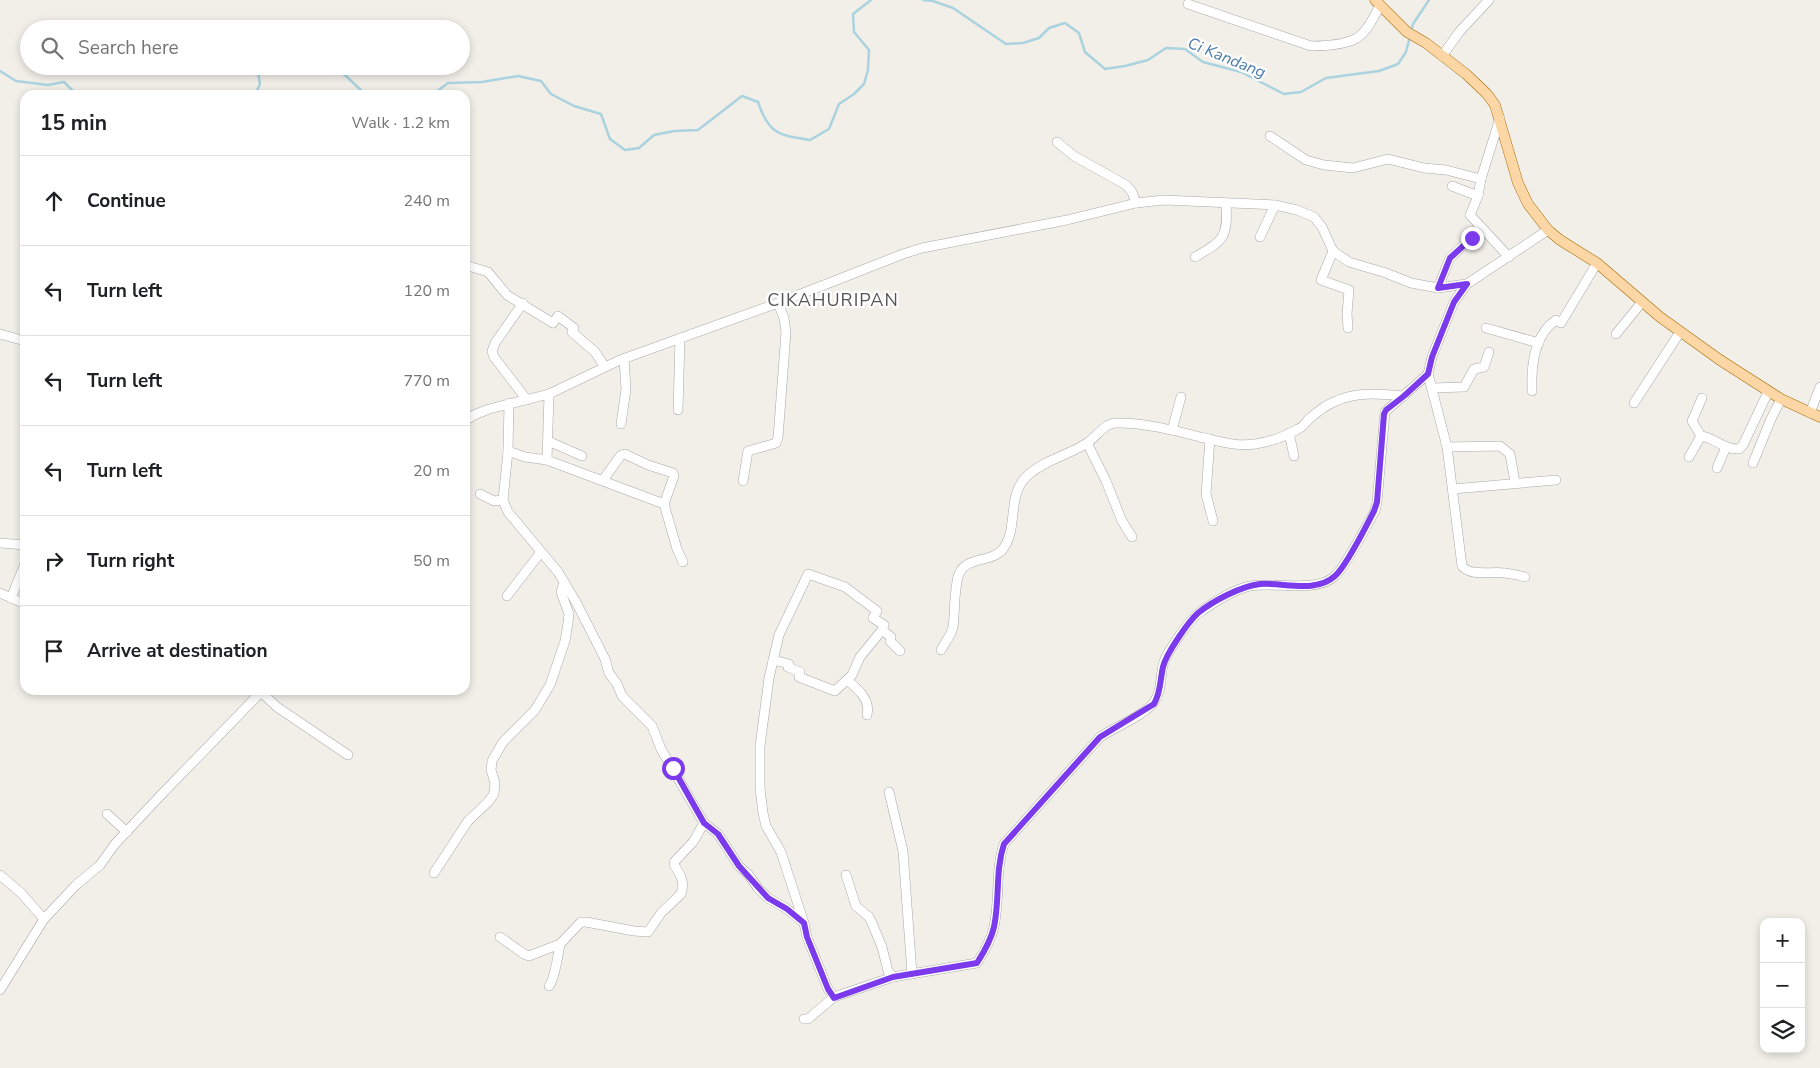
<!DOCTYPE html>
<html lang="en">
<head>
<meta charset="utf-8">
<style>
	:root { --surface:#fff; --page:#f6f6f6; --text:#202124; --muted:#757577; --line:#e0e0e0 }
	body { margin:0; font-family:"Nunito Sans",sans-serif; background:var(--page); color:var(--text) }
	.controls { position:absolute; right:15px; bottom:15px; display:grid; overflow:hidden; border-radius:10px; box-shadow:0 2px 8px #0003 }
	.controls button { width:45px; height:45px; display:grid; place-items:center; padding:0; border:0; border-bottom:1px solid var(--line); background:var(--surface); color:var(--text); font:25px sans-serif }
	.stop { position:absolute; width:15px; height:15px; margin:-11px; border:4px solid #7c3aed; border-radius:50%; background:#fff }
	.stop.end { background:#7c3aed; border-color:#fff; box-shadow:0 1px 5px #0008 }
	.list { margin:0; padding:0; list-style:none }
	h2 { display:flex; justify-content:space-between; align-items:center; height:65px; margin:0; padding:0 20px; font-size:21px }
	h2 small { font-size:16px; font-weight:400; color:var(--muted) }
	.list li { display:grid; grid-template-columns:32px 1fr auto; gap:15px; align-items:center; box-sizing:border-box; height:90px; padding:0 20px; border-top:1px solid var(--line) }
	.list b { display:block; font-size:19px; white-space:nowrap }
	.list em { font-size:16px; font-style:normal; color:var(--muted) }
	.icon { flex:none; width:28px; height:28px; fill:none; stroke:currentColor; stroke-width:2; stroke-linecap:round; stroke-linejoin:round }
	.map { position:relative; flex:none; width:1820px; height:1068px; overflow:hidden }
	.search { position:absolute; background:var(--surface); box-shadow:0 2px 8px #0003; left:20px; top:20px; width:450px; height:55px; display:flex; align-items:center; gap:12px; box-sizing:border-box; padding:0 18px; border-radius:28px; color:var(--muted); font-size:19px }
	.panel { position:absolute; background:var(--surface); box-shadow:0 2px 8px #0003; left:20px; top:90px; width:450px; height:605px; border-radius:15px }
	.map>svg:first-child { display:block }
	.lines { fill:none; stroke-linecap:round; stroke-linejoin:round }
	.stream { stroke:#aad3df; stroke-width:2.5 }
	.minor-casing { stroke:#a9a9a9; stroke-width:10 }
	.major-casing { stroke:#a06b00; stroke-width:11 }
	.minor { stroke:#fff; stroke-width:9 }
	.major { stroke:#fcd6a4; stroke-width:10 }
	.route { stroke:#7c3aed; stroke-width:6 }
	.labels { text-anchor:middle; stroke-width:4.5; stroke-linejoin:round; paint-order:stroke }
	.water-label { font-size:16px; font-style:italic; fill:#4a7aab; stroke:#fff }
	.quarter-label { font-size:18px; letter-spacing:1px; fill:#555; stroke:#fff }
</style>
</head>
<body>
<div class="map">
<svg width="1820" height="1068" viewBox="0 0 1820 1068">
	<rect width="100%" height="100%" fill="#f2efe9"/>
	<g class="lines">
		<g class="stream">
			<path d="M 923,0 L 933,1 L 953,8 L 1006,44 L 1023,43 L 1039,38 L 1049,28 L 1065,23 L 1079,33 L 1085,52 L 1105,69 L 1125,66 L 1148,60 L 1166,48 L 1185,49 L 1203,62 L 1241,72 L 1284,94 L 1301,92 L 1326,78 L 1379,71 L 1398,64 L 1406,52 L 1410,36"/>
			<path d="M 1411,31 L 1413,24 L 1429,0"/>
			<path d="M 332,66 L 346,76 L 366,95"/>
			<path d="M 0,71 L 16,81 L 48,85 L 64,82 L 77,95"/>
			<path d="M 255,95 L 260,84 L 257,66"/>
			<path d="M 432,95 L 448,83 L 482,82 L 518,76 L 541,81 L 551,94 L 574,106 L 601,114 L 610,139 L 625,150 L 639,148 L 654,135 L 674,131 L 698,130 L 742,96 L 758,102 C 769,135 779,135 810,140 L 829,129 L 839,104 L 854,94 L 864,84 L 868,70 L 869,50 L 854,32 L 853,14 L 871,0"/>
		</g>
		<defs>
			<g id="minor">
				<path d="M 1188,4 L 1311,46 C 1324,46 1343,45 1355,39 C 1367,33 1374,16 1380,6"/>
				<path d="M 1442,56 L 1460,31 L 1489,0"/>
				<path d="M 1270,136 L 1306,160 L 1324,165 L 1353,168 L 1388,159 L 1424,168 L 1446,170 L 1481,179 L 1500,118"/>
				<path d="M 1057,142 L 1074,156 L 1126,185 L 1132,192 L 1136,203"/>
				<path d="M 1481,179 L 1478,196 L 1470,215 L 1509,257"/>
				<path d="M 1452,186 L 1478,196"/>
				<path d="M 1260,237 L 1275,205"/>
				<path d="M 1333,251 L 1321,280 L 1349,290 L 1347,314 L 1348,328"/>
				<path d="M 1195,257 C 1224,240 1228,238 1226,203"/>
				<path d="M 465,265 L 488,272 L 507,295 L 553,323 L 558,316 L 574,328 L 572,332 L 595,352 L 605,367"/>
				<path d="M 1438,288 L 1450,258 L 1472,237 L 1480,226"/>
				<path d="M 523,303 L 495,343 L 492,351 L 494,357 L 527,400"/>
				<path d="M 1486,328 L 1539,343"/>
				<path d="M 0,334 L 25,341"/>
				<path d="M 1616,334 L 1642,302"/>
				<path d="M 1428,374 L 1447,447 L 1462,566 C 1471,577 1491,571 1505,573 C 1511,574 1518,575 1525,577"/>
				<path d="M 1432,388 L 1464,387 L 1474,369 L 1484,367 L 1489,352"/>
				<path d="M 1532,391 C 1531,367 1534,335 1556,320 L 1561,323 L 1597,263"/>
				<path d="M 549,394 L 547,460 L 664,504 L 674,476 L 673,473 L 648,465 L 625,454 L 621,455 L 603,480"/>
				<path d="M 509,403 L 508,451 L 503,500 L 508,512 L 558,572 L 576,602 L 605,659 L 609,673 L 617,684 L 622,696 L 652,726 L 661,749 L 704,823 L 718,834 L 739,866 L 748,874 L 758,888 L 768,898 L 787,909 L 804,923 L 807,937 L 828,989 L 834,997 L 808,1019 L 804,1019"/>
				<path d="M 1634,403 L 1680,332"/>
				<path d="M 678,410 L 680,338"/>
				<path d="M 1810,413 L 1820,387"/>
				<path d="M 465,421 L 474,415 L 489,409 L 549,394 L 620,360 L 778,303 L 903,254 L 922,248 L 1067,220 L 1136,203 L 1164,200 L 1275,205 L 1297,210 L 1314,217 L 1322,227 L 1333,251 L 1349,262 L 1386,273 L 1411,283 L 1438,288 L 1467,284 L 1548,230"/>
				<path d="M 621,424 L 626,389 L 624,359"/>
				<path d="M 1172,430 L 1181,397"/>
				<path d="M 1289,433 L 1294,456"/>
				<path d="M 1701,436 L 1692,421 L 1702,398"/>
				<path d="M 1210,439 L 1206,494 L 1213,521"/>
				<path d="M 548,441 L 582,456"/>
				<path d="M 1087,443 L 1106,481 L 1122,521 L 1132,537"/>
				<path d="M 1447,447 L 1500,446 L 1510,454 L 1515,482"/>
				<path d="M 508,451 L 525,457 L 547,460"/>
				<path d="M 1689,457 L 1701,436 C 1715,438 1724,450 1739,449 L 1743,445 L 1768,392"/>
				<path d="M 1753,463 L 1771,419 L 1781,399"/>
				<path d="M 1717,468 L 1726,447"/>
				<path d="M 743,481 L 748,451 L 773,444 L 776,443 L 778,438 L 786,332 L 784,318 L 778,303"/>
				<path d="M 1453,489 L 1556,480"/>
				<path d="M 480,494 L 494,501 L 503,500"/>
				<path d="M 664,504 L 677,549 L 683,562"/>
				<path d="M 0,543 L 25,545"/>
				<path d="M 0,593 L 25,604"/>
				<path d="M 507,596 L 541,552"/>
				<path d="M 11,598 L 25,564"/>
				<path d="M 941,650 C 945,642 951,636 953,627 C 955,613 954,586 959,574 C 966,556 992,563 1003,549 C 1019,528 1006,494 1028,475 C 1046,459 1069,455 1087,443 C 1098,436 1104,422 1118,423 C 1145,423 1173,430 1200,437 C 1218,441 1237,447 1255,444 C 1269,442 1286,436 1298,429 C 1303,427 1306,422 1309,419 C 1317,412 1324,406 1334,402 C 1356,391 1381,394 1404,396"/>
				<path d="M 773,660 L 789,664 L 788,667 L 800,672 L 799,677 L 835,691 L 852,675 L 860,657 L 882,630"/>
				<path d="M 847,680 C 858,689 871,700 867,715"/>
				<path d="M 261,692 L 277,707 L 348,755"/>
				<path d="M 889,792 L 903,851 L 912,974"/>
				<path d="M 107,814 L 127,832"/>
				<path d="M 434,873 L 468,821 L 488,802 L 494,794 L 495,783 L 491,770 L 492,761 L 503,742 L 535,710 L 550,685 L 565,641 L 568,623 L 569,614 L 561,592 L 564,582"/>
				<path d="M 0,875 L 21,893 L 44,919"/>
				<path d="M 846,875 L 856,906 L 869,917 L 872,923 L 882,947 L 888,971 L 893,977"/>
				<path d="M 804,923 L 781,852 L 766,826 L 763,813 L 760,788 L 760,746 L 769,678 L 779,635 L 808,574 L 845,587 L 877,611 L 873,618 L 884,625 L 882,630 L 891,637 L 890,641 L 900,651"/>
				<path d="M 500,937 L 524,954 L 529,956 L 560,944 L 581,922 L 586,922 L 634,931 L 648,932 L 661,913 L 681,894 L 683,885 L 681,877 L 674,864 L 675,861 L 693,842 L 704,823"/>
				<path d="M 549,986 C 555,979 558,955 560,944"/>
				<path d="M 0,990 L 44,919 L 76,885 L 100,865 L 115,844 L 159,797 L 263,690"/>
				<path d="M 834,997 L 893,977 L 977,963 C 984,952 991,940 994,927 C 1000,900 995,871 1004,844 L 1100,737 C 1115,727 1145,715 1154,702 C 1162,691 1160,678 1163,665 C 1166,653 1189,620 1199,613 C 1214,602 1232,590 1250,586 C 1274,581 1315,594 1335,576 C 1348,563 1365,528 1375,511 L 1377,502 L 1385,412 L 1428,374 L 1432,357 L 1454,302 L 1467,284"/>
			</g>
			<path id="major" d="M 1375,0 L 1407,32 L 1426,43 L 1466,74 L 1487,94 L 1495,105 L 1518,183 L 1528,204 L 1548,230 L 1560,240 L 1597,263 L 1660,317 L 1720,360 L 1781,399 L 1820,417"/>
		</defs>
		<use href="#minor" class="minor-casing"/>
		<use href="#major" class="major-casing"/>
		<use href="#minor" class="minor"/>
		<use href="#major" class="major"/>
	</g>
	<g class="lines">
		<path class="route" d="M 673,768 L 704,823 L 718,834 L 739,866 L 768,898 L 787,909 L 804,923 L 807,937 L 828,989 L 834,998 L 893,977 L 977,963 C 984,952 991,940 994,927 C 1000,899 995,871 1004,844 L 1100,737 L 1154,704 C 1161,692 1160,680 1163,667 C 1166,654 1188,622 1198,613 C 1213,601 1241,586 1260,584 C 1283,582 1315,594 1335,576 C 1347,565 1365,528 1374,511 L 1377,502 L 1384,414 L 1386,410 L 1404,396 L 1428,374 L 1432,357 L 1454,302 L 1467,284 L 1438,288 L 1450,258 L 1472,238"/>
	</g>
	<g class="labels">
		<g class="water-label">
			<text transform="translate(1227 57) rotate(22)" y="6">Ci Kandang</text>
		</g>
		<g class="quarter-label">
			<text x="833" y="306">CIKAHURIPAN</text>
		</g>
	</g>
</svg>
<div class="controls">
<button>+</button>
<button>−</button>
<button><svg class="icon" aria-label="layers" viewBox="0 0 24 24"><path d="M12 4l9 5-9 5-9-5zM3 14l9 5 9-5"/></svg></button>
</div>
<div class="stop" style="left:673px;top:768px"></div>
<div class="stop end" style="left:1472px;top:238px"></div>
<div class="search"><svg class="icon" aria-label="search" viewBox="0 0 24 24"><circle cx="10" cy="10" r="6"/><path d="M15 15l6 6"/></svg>Search here</div>
<section class="panel">
<h2>15 min<small>Walk · 1.2 km</small></h2>
<ul class="list">
<li><svg class="icon" aria-label="ahead" viewBox="0 0 24 24"><path d="M12 20V5M6 11l6-6 6 6"/></svg><div><b>Continue</b></div><em>240 m</em></li>
<li><svg class="icon" aria-label="left" viewBox="0 0 24 24"><path d="M17 20v-9H6M10 6l-5 5 5 5"/></svg><div><b>Turn left</b></div><em>120 m</em></li>
<li><svg class="icon" aria-label="left" viewBox="0 0 24 24"><path d="M17 20v-9H6M10 6l-5 5 5 5"/></svg><div><b>Turn left</b></div><em>770 m</em></li>
<li><svg class="icon" aria-label="left" viewBox="0 0 24 24"><path d="M17 20v-9H6M10 6l-5 5 5 5"/></svg><div><b>Turn left</b></div><em>20 m</em></li>
<li><svg class="icon" aria-label="right" viewBox="0 0 24 24"><path d="M7 20v-9h11M14 6l5 5-5 5"/></svg><div><b>Turn right</b></div><em>50 m</em></li>
<li><svg class="icon" aria-label="arrive" viewBox="0 0 24 24"><path d="M6 21V4h12l-3 4 3 4H6"/></svg><div><b>Arrive at destination</b></div></li>
</ul>
</section>
</div>
</body>
</html>
